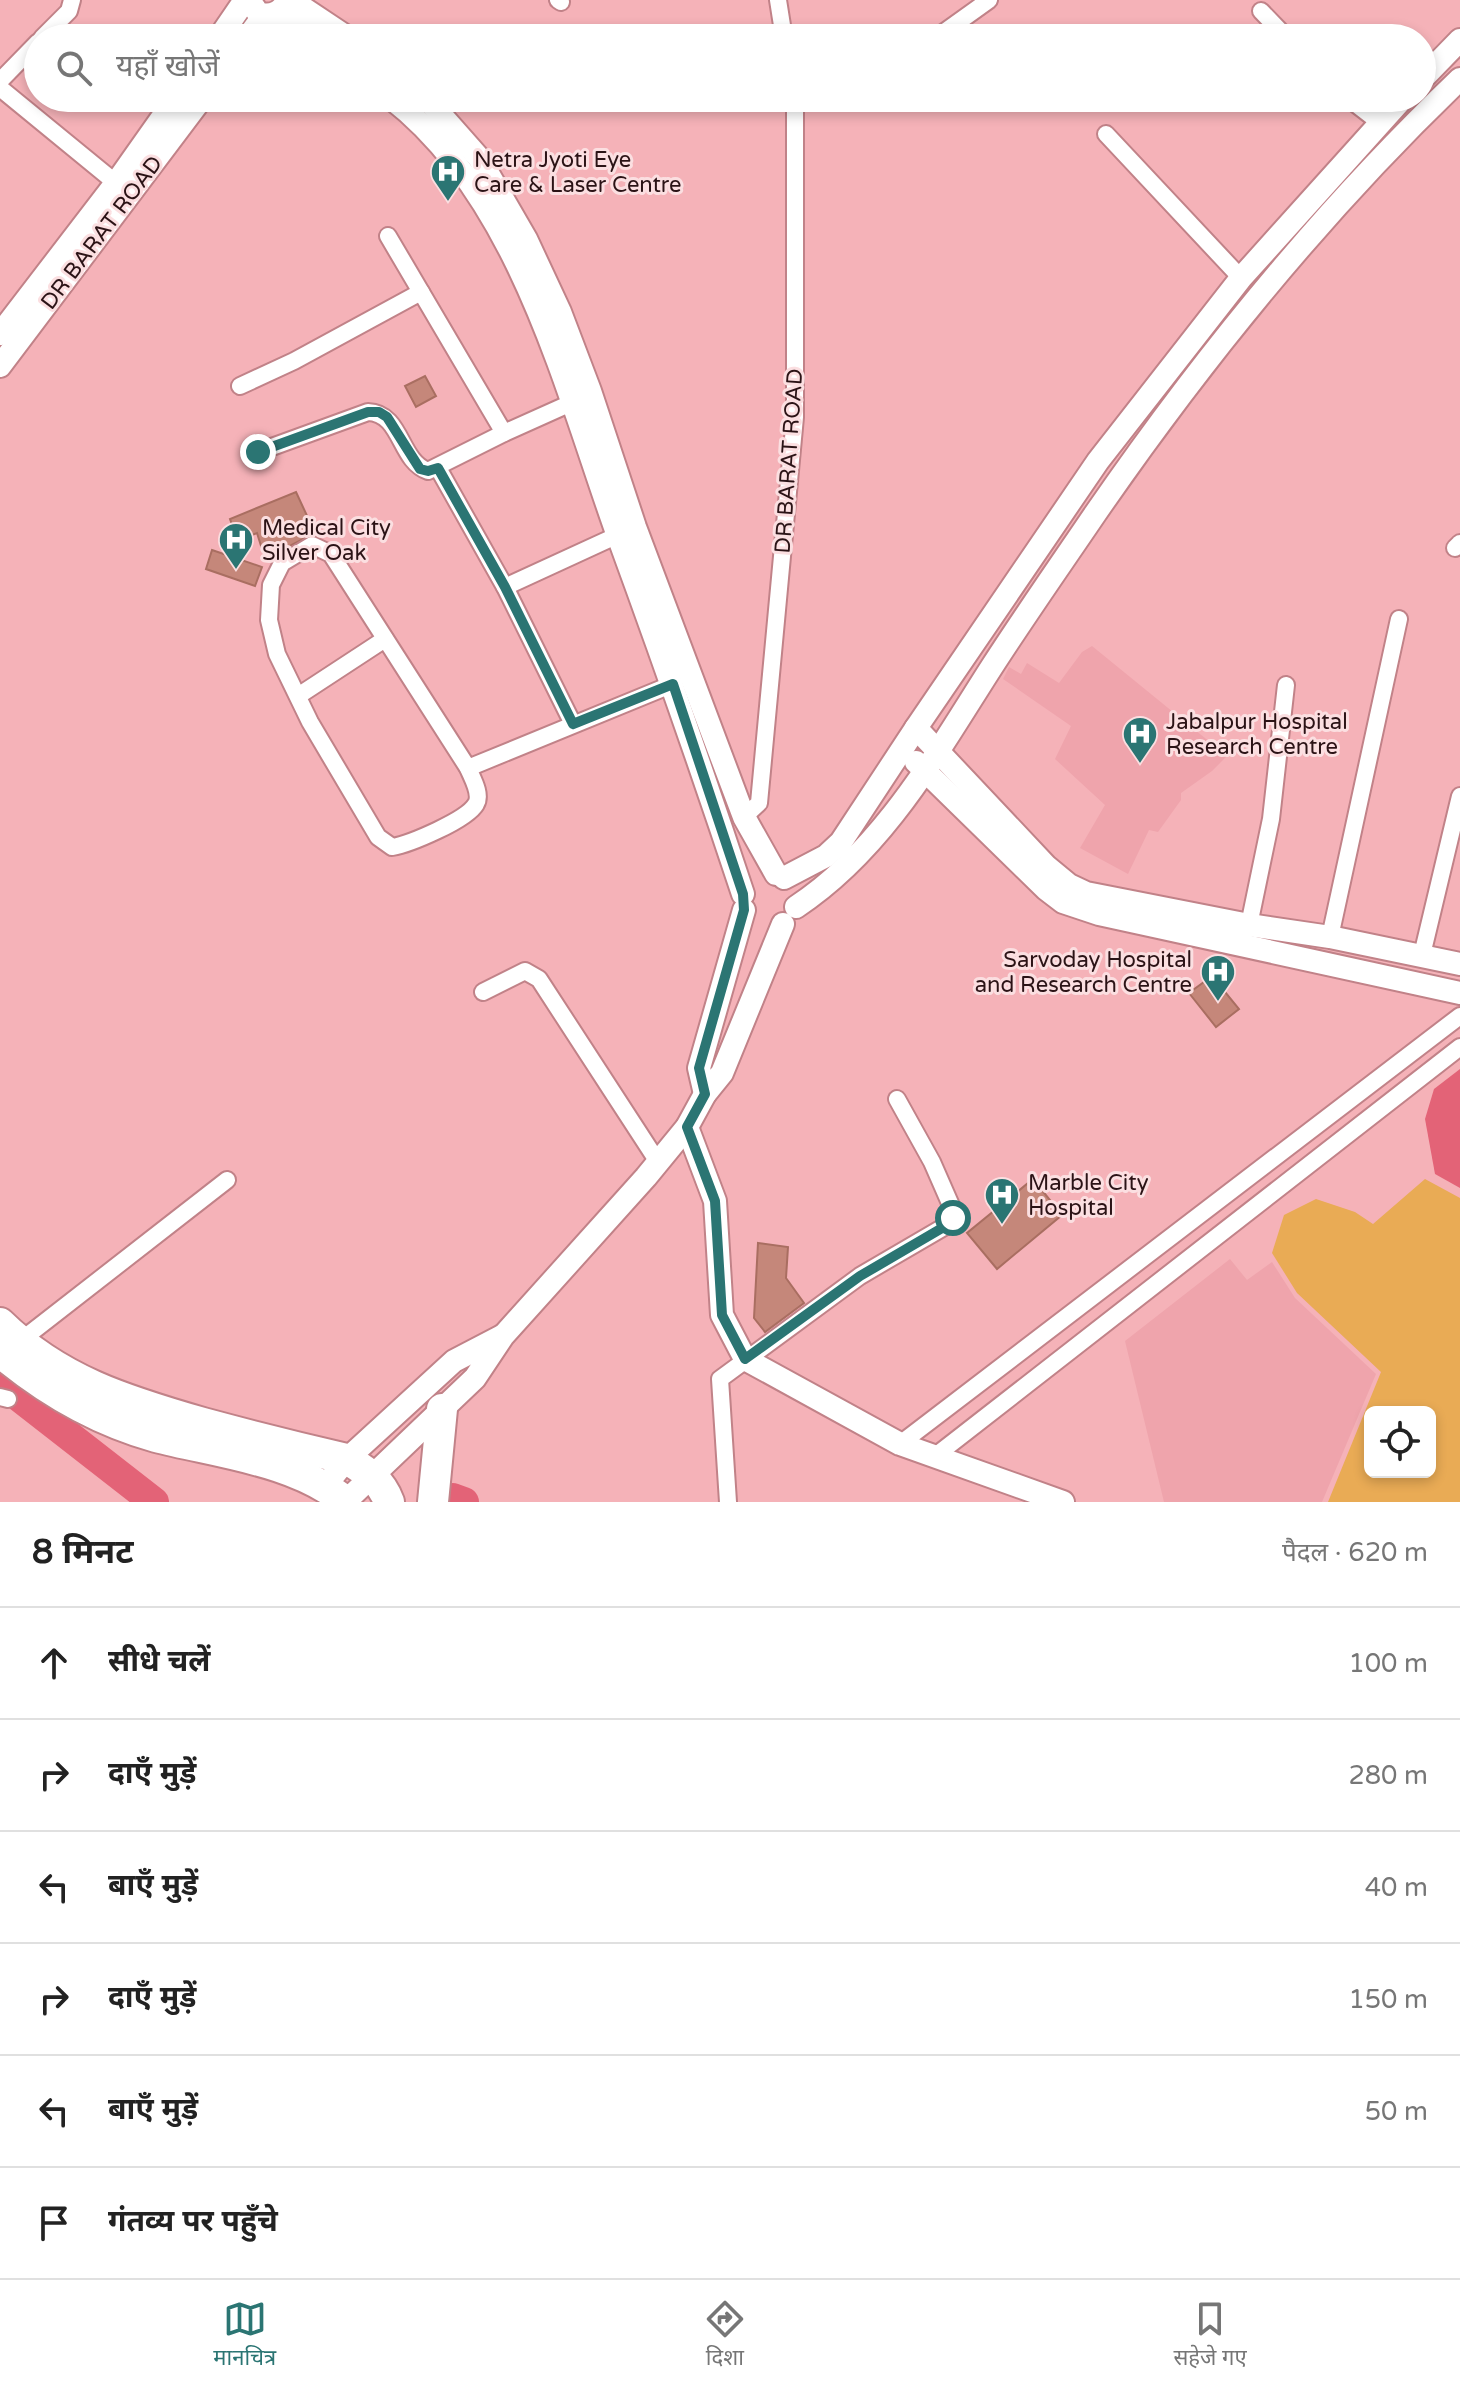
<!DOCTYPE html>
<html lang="hi">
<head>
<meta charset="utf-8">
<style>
	:root { --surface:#fff; --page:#f6f6f6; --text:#222; --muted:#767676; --line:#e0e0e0; --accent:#2b7573 }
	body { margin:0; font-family:"Varela Round","Noto Sans Devanagari",sans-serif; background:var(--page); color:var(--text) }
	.controls { position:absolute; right:24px; bottom:24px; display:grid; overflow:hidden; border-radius:12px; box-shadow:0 4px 12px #0003 }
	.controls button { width:72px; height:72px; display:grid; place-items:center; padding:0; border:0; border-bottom:2px solid var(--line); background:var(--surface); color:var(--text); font:40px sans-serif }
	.stop { position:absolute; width:24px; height:24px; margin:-18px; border:6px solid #2b7573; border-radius:50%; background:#fff }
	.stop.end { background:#2b7573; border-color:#fff; box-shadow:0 2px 8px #0008 }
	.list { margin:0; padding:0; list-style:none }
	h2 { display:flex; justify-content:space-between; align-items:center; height:104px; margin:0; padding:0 32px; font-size:34px }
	h2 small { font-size:26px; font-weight:400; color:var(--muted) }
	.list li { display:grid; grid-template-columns:52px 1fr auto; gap:24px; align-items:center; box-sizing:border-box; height:112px; padding:0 32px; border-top:2px solid var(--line) }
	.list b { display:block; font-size:30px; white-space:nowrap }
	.list em { font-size:26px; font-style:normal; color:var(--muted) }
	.icon { flex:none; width:44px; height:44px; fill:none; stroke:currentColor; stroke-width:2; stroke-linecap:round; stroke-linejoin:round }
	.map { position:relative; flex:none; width:1460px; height:1502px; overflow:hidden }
	.search { position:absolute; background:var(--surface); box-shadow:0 4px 12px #0003; left:24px; right:24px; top:24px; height:88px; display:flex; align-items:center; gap:20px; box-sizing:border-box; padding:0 28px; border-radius:44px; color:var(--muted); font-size:30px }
	.sheet { height:776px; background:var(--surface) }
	nav { display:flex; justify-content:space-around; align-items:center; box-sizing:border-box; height:112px; border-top:2px solid var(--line); background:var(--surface); font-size:22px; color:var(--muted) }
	nav a { display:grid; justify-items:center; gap:4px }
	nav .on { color:var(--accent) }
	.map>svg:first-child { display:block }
	.built { fill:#efa4ac }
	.green { fill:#e9ab55; fill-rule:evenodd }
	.water { fill:#e36377 }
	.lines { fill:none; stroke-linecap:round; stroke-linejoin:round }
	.river { stroke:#e36377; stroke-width:30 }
	.building { fill:#c5877a; stroke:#a96e61; stroke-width:2 }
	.street-casing { stroke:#c18288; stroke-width:20 }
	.secondary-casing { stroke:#c18288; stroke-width:26 }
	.highway-casing { stroke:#c18288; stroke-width:34 }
	.street { stroke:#fff; stroke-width:16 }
	.secondary { stroke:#fff; stroke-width:22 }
	.highway { stroke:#fff; stroke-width:30 }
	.route { stroke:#2b7573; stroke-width:10 }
	.labels { text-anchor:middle; stroke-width:6; stroke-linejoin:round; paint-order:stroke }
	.poi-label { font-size:22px; fill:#2b1316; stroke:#fbdfe1; text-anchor:start }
	.street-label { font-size:22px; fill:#2b1316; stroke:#fbdfe1 }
</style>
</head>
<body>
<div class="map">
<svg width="1460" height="1502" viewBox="0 0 1460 1502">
	<rect width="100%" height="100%" fill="#f5b2b8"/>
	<g class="built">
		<path d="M 1092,646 L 1227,756 L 1212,771 L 1181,793 L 1181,800 L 1158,832 L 1149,830 L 1128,874 L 1080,848 L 1105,805 L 1055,759 L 1071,726 L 1003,679 L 1009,667 L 1021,674 L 1027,663 L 1059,683 L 1082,652 Z"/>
		<path d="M 1230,1259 L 1247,1280 L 1272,1262 L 1295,1298 L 1376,1374 L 1322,1502 L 1164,1502 L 1125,1341 Z"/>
	</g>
	<path class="green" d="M 1425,1179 L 1460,1198 L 1460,1502 L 1328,1502 L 1381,1372 L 1297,1293 L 1272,1253 L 1284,1215 L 1316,1199 L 1355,1212 L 1373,1224 ZM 1370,1412 L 1430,1412 L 1430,1472 L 1370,1472 Z"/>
	<path class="water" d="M 1460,1069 L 1460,1188 L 1435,1174 L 1425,1119 L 1434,1089 Z"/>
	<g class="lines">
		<g class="river">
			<path d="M 0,1382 L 154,1502"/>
			<path d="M 453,1498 L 464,1502"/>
		</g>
	</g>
	<g class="building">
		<path d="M 425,376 L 436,396 L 416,407 L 405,386 Z"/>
		<path d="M 296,492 L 315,533 L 282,550 L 262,549 L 257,533 L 238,541 L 230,519 Z"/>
		<path d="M 212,550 L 262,567 L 255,586 L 206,569 Z"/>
		<path d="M 1212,976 L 1239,1009 L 1216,1027 L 1189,993 Z"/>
		<path d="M 1033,1179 L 1062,1215 L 997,1269 L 967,1233 Z"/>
		<path d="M 758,1243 L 788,1247 L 786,1278 L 804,1303 L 765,1332 L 754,1318 Z"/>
	</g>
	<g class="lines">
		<defs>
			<g id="street">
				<path d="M 558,0 L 561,2"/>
				<path d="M 778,0 L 784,38"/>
				<path d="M 1261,11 L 1287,38"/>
				<path d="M 42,38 L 69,11 L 72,0"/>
				<path d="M 936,38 L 989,0"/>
				<path d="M 0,81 L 38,42"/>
				<path d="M 0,88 L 116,183"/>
				<path d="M 1348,98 L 1379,122"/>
				<path d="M 1106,134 L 1241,278"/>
				<path d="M 388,236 L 504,433"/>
				<path d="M 240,386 L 294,361 L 421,292"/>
				<path d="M 258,452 L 368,412 C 402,413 399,461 428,471 L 504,433 L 571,403"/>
				<path d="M 438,468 L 505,587 L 573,724"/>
				<path d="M 312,545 L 331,554 L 468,768 C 472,778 482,794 476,804 C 467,820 410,844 392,847 L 378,837 L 310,722 L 277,654 L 269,620 L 271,585 L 282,563 Z"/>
				<path d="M 1455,548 L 1460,543"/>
				<path d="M 505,587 L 618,535"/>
				<path d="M 298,696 L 385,639"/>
				<path d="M 468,768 L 673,684"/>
				<path d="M 744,817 L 759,803 L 795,417 L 795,98"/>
				<path d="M 1249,925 L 1271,819 L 1286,685"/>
				<path d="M 1330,937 L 1399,619"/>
				<path d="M 1422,955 L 1460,796"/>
				<path d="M 483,992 L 525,971 L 539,979 L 658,1162"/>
				<path d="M 19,1342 L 227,1180"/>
				<path d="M 0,1397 L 8,1399"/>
				<path d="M 900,1444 L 1460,1016"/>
				<path d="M 934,1457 L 1460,1047"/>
				<path d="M 728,1502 L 720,1379 L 860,1276 L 949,1224 L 953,1218 L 953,1210 L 932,1162 L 897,1099"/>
			</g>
			<g id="secondary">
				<path d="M 249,0 L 258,13 C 271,17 282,13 287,0"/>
				<path d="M 291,0 L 348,38"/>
				<path d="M 277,13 L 312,38"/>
				<path d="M 219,38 L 245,0"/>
				<path d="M 247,38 L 264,15"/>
				<path d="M 1422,79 L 1460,40"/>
				<path d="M 391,98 C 519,197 565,387 617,533 C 661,653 703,773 743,894"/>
				<path d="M 426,98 L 479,158 L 526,239 L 560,312 L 590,391 L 635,527 L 744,817 L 776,874"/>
				<path d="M 0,334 L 116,183 L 176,98"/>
				<path d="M 0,366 L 202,98"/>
				<path d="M 916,728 L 1046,866 L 1069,885 L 1086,893 L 1249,925 L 1330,937 L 1460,964"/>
				<path d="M 916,762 L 1046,889 L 1063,902 L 1099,914 L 1460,993"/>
				<path d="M 784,878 L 826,856 L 841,842 L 916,728 L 1098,461 L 1241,278 L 1403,98"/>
				<path d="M 796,907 C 884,849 937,752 993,665 C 1026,614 1061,564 1095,514 C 1202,359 1324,209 1460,79"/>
				<path d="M 705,1094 L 699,1068 L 744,910"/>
				<path d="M 687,1127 L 715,1201 L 722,1315 L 745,1359 L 900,1444 L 1063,1502"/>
				<path d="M 325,1486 L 347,1459 L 454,1361 L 502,1336"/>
				<path d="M 346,1501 L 475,1378 L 503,1336 L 646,1177 L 687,1127 L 705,1094 L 722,1073 L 783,924"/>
			</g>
			<g id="highway">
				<path d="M 0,1323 C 58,1380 126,1401 203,1423 C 251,1436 299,1448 347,1459 C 366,1471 381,1480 389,1502"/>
				<path d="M 0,1352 C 45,1390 99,1421 156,1437 C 218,1453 295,1460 346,1502"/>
				<path d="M 433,1502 L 442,1409"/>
			</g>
		</defs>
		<use href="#street" class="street-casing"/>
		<use href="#secondary" class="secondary-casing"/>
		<use href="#highway" class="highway-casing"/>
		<use href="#street" class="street"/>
		<use href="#secondary" class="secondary"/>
		<use href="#highway" class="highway"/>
	</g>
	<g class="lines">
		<path class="route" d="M 258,452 L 368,412 L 379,412 L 387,417 L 420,469 L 428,471 L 438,468 L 505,587 L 573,724 L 673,684 L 743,894 L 744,910 L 699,1068 L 705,1094 L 687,1127 L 715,1201 L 722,1315 L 745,1359 L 860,1276 L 949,1224 L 953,1218"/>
	</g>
	<defs>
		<symbol id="hospital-pin" viewBox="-11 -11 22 30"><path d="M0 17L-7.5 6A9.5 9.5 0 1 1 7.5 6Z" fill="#2b7573" stroke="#fbdfe1"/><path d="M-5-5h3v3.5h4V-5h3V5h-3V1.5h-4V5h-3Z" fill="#fff"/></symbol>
	</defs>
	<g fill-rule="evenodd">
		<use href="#hospital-pin" x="428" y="152" width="40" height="54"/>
		<use href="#hospital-pin" x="216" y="520" width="40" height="54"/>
		<use href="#hospital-pin" x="1120" y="714" width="40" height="54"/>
		<use href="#hospital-pin" x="1198" y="952" width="40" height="54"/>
		<use href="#hospital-pin" x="982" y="1175" width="40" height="54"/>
	</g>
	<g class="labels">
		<g class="poi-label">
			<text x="474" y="167">Netra Jyoti Eye<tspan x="474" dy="25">Care &amp; Laser Centre</tspan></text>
			<text x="262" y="535">Medical City<tspan x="262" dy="25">Silver Oak</tspan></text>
			<text x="1166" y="729">Jabalpur Hospital<tspan x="1166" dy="25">Research Centre</tspan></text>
			<text x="1192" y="967" text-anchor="end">Sarvoday Hospital<tspan x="1192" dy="25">and Research Centre</tspan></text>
			<text x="1028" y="1190">Marble City<tspan x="1028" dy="25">Hospital</tspan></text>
		</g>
		<g class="street-label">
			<text transform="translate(101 232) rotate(-53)" y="8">DR BARAT ROAD</text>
			<text transform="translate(788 461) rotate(-86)" y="8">DR BARAT ROAD</text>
		</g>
	</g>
</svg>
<div class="controls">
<button><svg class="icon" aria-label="locate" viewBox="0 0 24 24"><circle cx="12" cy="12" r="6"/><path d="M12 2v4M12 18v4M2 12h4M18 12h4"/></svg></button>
</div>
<div class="stop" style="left:953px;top:1218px"></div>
<div class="stop end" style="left:258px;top:452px"></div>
<div class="search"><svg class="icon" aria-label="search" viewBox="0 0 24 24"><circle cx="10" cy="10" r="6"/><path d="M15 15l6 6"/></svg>यहाँ खोजें</div>
</div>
<section class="sheet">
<h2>8 मिनट<small>पैदल · 620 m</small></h2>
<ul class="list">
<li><svg class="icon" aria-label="ahead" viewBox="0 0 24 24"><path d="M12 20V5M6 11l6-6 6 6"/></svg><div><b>सीधे चलें</b></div><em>100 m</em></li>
<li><svg class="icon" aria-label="right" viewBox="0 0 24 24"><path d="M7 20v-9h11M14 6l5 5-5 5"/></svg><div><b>दाएँ मुड़ें</b></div><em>280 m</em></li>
<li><svg class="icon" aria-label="left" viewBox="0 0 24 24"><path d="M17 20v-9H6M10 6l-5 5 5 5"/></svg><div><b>बाएँ मुड़ें</b></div><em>40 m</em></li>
<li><svg class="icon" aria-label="right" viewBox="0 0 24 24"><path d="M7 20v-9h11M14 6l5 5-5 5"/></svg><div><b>दाएँ मुड़ें</b></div><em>150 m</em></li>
<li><svg class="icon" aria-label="left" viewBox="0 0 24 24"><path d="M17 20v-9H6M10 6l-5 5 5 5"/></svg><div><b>बाएँ मुड़ें</b></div><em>50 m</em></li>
<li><svg class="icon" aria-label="arrive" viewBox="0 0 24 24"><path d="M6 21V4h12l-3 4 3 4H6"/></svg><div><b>गंतव्य पर पहुँचे</b></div></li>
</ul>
</section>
<nav>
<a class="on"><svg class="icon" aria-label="map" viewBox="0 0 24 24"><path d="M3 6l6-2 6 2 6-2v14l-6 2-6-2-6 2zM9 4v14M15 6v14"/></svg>मानचित्र</a>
<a><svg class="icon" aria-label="directions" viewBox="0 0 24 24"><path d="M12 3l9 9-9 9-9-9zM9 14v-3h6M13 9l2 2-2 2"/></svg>दिशा</a>
<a><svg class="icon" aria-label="saved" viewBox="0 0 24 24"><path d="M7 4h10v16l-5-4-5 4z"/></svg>सहेजे गए</a>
</nav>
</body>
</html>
